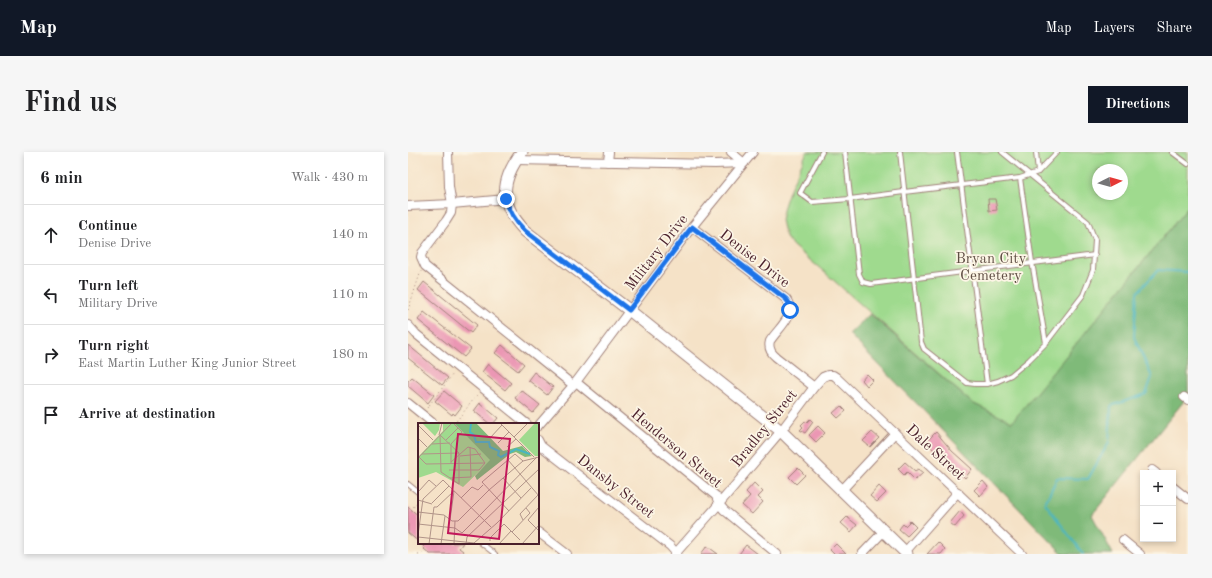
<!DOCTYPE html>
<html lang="en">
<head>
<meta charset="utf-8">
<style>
	:root { --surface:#fff; --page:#f6f6f6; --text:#202124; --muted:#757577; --line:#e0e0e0; --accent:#111827 }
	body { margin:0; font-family:"Old Standard TT",serif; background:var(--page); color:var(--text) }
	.controls { position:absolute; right:12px; bottom:12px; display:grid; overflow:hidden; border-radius:0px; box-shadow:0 2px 6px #0003 }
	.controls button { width:36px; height:36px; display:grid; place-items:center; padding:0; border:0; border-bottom:1px solid var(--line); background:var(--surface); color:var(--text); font:20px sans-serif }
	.compass { position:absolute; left:684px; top:12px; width:36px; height:36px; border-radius:50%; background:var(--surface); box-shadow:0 2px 6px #0003; rotate:84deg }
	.stop { position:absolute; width:12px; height:12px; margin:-9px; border:3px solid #1a73e8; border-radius:50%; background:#fff }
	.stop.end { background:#1a73e8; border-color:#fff; box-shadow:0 1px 4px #0008 }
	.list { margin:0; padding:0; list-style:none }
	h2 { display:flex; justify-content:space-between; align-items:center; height:52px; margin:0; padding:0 16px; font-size:17px }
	h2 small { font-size:13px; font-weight:400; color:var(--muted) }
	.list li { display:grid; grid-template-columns:26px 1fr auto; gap:12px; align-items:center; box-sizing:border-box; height:60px; padding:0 16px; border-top:1px solid var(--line) }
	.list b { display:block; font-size:15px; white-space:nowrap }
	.list p { margin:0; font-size:13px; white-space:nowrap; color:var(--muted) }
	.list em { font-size:13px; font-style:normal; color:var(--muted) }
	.icon { flex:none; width:22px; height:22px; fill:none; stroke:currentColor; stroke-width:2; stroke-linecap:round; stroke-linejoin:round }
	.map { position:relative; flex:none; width:780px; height:402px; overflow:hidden; border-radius:0px }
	header { display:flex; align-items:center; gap:24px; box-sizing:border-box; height:56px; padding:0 20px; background:var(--accent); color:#fff }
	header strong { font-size:19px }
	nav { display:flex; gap:22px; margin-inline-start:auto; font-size:14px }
	.intro { display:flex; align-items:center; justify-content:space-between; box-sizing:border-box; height:96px; padding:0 24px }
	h1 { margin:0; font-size:28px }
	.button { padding:10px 18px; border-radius:0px; background:var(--accent); color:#fff; font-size:14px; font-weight:700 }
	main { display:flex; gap:24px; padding:0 24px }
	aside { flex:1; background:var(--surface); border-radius:0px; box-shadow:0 2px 6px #0003 }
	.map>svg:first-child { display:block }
	.green { fill:#9fda8e; stroke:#747c5c; fill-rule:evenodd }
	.forest { fill:#7fba79; stroke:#646c52 }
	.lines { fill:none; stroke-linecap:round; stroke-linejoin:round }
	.stream { stroke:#48b6c2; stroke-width:2 }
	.building { fill:#eb97b4 }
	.lane-casing { stroke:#a08079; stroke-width:6 }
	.street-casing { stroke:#a08079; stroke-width:10 }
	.secondary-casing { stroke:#a08079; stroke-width:13 }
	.path { stroke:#a08079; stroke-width:1; stroke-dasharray:1 3; stroke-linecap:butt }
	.lane { stroke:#fff; stroke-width:4 }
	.street { stroke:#fff; stroke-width:8 }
	.secondary { stroke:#fff; stroke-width:11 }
	.route { stroke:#1a73e8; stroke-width:5 }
	.labels { text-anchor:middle; stroke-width:3.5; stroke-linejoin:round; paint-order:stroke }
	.street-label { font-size:15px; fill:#4a1f2b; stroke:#fcf5e5 }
	.park-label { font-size:15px; fill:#5f4e44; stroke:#fcf5e5 }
	.inset-river { fill:none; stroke:#48b6c2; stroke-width:2 }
	.inset-road { fill:none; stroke:#b19489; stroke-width:1 }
	.view { fill:#c2185b; fill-opacity:0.15; stroke:#c2185b; stroke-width:2 }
	.inset-edge { fill:none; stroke:#4a1f2b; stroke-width:2 }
</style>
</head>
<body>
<header>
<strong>Map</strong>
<nav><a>Map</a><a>Layers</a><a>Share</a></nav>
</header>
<div class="intro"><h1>Find us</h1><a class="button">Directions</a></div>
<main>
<aside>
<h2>6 min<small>Walk · 430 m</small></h2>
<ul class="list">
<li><svg class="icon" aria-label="ahead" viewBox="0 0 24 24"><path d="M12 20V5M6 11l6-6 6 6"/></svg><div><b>Continue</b><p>Denise Drive</p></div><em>140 m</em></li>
<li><svg class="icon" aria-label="left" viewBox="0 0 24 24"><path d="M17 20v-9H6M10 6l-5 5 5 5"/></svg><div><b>Turn left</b><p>Military Drive</p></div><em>110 m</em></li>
<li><svg class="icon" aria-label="right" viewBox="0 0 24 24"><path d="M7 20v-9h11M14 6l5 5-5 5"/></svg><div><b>Turn right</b><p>East Martin Luther King Junior Street</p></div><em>180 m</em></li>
<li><svg class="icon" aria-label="arrive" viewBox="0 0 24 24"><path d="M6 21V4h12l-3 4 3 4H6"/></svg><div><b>Arrive at destination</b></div></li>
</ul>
</aside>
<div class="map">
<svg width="780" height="402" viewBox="0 0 780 402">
	<rect width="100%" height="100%" fill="#fcf5e5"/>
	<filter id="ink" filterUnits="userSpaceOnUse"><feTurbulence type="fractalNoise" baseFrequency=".025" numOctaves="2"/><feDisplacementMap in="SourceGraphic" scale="8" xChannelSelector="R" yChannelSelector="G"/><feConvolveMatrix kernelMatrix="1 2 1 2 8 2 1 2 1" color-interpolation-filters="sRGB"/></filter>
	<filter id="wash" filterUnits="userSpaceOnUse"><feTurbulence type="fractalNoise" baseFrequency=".012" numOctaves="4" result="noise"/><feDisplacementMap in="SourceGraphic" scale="16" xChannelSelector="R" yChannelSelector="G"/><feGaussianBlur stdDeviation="0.9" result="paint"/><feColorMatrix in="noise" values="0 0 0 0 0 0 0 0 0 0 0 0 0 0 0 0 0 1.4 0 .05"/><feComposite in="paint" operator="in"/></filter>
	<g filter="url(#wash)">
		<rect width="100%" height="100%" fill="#f5e2c7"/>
		<path class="green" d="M 399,0 L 780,0 L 780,55 L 604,271 L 564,251 L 414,118 L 385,94 L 379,87 L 375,77 L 373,68 L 376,54 L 381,39 ZM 690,18 L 714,18 L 714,42 L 690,42 Z"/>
		<path class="forest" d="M 780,55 L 780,244 L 684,363 L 705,402 L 655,402 L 441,182 L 462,162 L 564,251 L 604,270 Z"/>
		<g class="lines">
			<path class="stream" d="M 675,402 L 637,351 L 649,326 L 680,327 L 701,290 L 703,254 L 738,242 L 744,225 L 726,185 L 729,141 L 750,118 L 780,120"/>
		</g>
		<g id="blocks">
			<g class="building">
				<path d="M 580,47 L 587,47 L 589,58 L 581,59 Z"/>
				<path d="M 16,130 L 69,173 L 63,181 L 10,138 Z"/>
				<path d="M 16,160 L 63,197 L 56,205 L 10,168 Z"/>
				<path d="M 0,193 L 40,226 L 34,233 L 0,206 Z"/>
				<path d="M 94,193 L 116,212 L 110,219 L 87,201 Z"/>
				<path d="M 80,212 L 103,231 L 97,238 L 74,220 Z"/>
				<path d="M 126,220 L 145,235 L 139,243 L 120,228 Z"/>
				<path d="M 459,222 L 465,228 L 459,234 L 454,228 Z"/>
				<path d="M 4,225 L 26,243 L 20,251 L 0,234 L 0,229 Z"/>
				<path d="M 113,238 L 132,253 L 125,261 L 107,246 Z"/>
				<path d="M 36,239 L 54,254 L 47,263 L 45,261 L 44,263 L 27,249 Z"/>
				<path d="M 72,251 L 90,266 L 85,272 L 82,272 L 66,259 Z"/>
				<path d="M 433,254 L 438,259 L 430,266 L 425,261 Z"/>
				<path d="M 402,267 L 405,270 L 397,281 L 392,278 L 395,275 L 393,273 L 397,269 L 398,271 Z"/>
				<path d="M 410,274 L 417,281 L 408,290 L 401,283 Z"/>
				<path d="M 464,280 L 471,286 L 462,295 L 455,289 Z"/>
				<path d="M 528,280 L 544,299 L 564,317 L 557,326 L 537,307 L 536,308 L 518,290 Z"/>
				<path d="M 497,310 L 507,319 L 510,317 L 515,321 L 507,328 L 499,320 L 496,323 L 490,317 Z"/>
				<path d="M 390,316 L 397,323 L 388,332 L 381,325 Z"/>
				<path d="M 575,329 L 580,335 L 572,344 L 566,338 Z"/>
				<path d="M 346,331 L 355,340 L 350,345 L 355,350 L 344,362 L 334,353 L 342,344 L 338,340 Z"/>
				<path d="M 471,334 L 478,341 L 469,350 L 462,344 Z"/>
				<path d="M 0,355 L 11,364 L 11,390 L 0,381 Z"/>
				<path d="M 552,359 L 556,364 L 547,375 L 542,371 Z"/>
				<path d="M 439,365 L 449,373 L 443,380 L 433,371 Z"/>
				<path d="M 502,369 L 508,375 L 499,384 L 491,377 L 495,372 L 497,374 Z"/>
				<path d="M 530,390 L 537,397 L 533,402 L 519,402 Z"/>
				<path d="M 17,391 L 55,391 L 51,396 L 55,399 L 53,402 L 22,402 L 16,397 L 17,396 L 15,394 Z"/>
				<path d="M 428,392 L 438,402 L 426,402 L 422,398 Z"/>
				<path d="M 338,393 L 350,402 L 331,402 Z"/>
				<path d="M 299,394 L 310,402 L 293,402 Z"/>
			</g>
		</g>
	</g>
	<g filter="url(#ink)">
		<use href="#blocks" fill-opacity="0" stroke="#a08079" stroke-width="1"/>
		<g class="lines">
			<defs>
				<g id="lane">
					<path d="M 414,0 L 392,41 L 404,50 L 442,47 L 496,40 L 612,26 L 630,20 L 649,0"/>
					<path d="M 437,0 L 451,122 L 455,130 L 463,132 L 687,103"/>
					<path d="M 492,0 L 513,190 L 516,197 L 559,231 L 567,232 L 579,232 L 590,229 L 603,223 L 621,208 L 638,191 L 675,143 L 685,118 L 687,88 L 680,70 L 594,0"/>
					<path d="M 549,0 L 579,232"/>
					<path d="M 628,0 L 630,20"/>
					<path d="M 764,0 L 780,12"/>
					<path d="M 612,26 L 624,110 L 638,191"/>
					<path d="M 0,332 L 11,341"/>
					<path d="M 73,391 L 87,402"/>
				</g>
				<g id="street">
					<path d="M 40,0 L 41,35 L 44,52 L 43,61 L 38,69 L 14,101 L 13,105 L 17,114 L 165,233"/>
					<path d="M 323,0 L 336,11"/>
					<path d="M 108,8 L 307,12 L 336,11"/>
					<path d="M 200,10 L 201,0"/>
					<path d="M 0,54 L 44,52 L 98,47"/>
					<path d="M 284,75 L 378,147 C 390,163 370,176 362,189 C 360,196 363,201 368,205 L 406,235"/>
					<path d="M 0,173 L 8,182 L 119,272"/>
					<path d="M 168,230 L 308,344 L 311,352 L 316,358 L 369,402"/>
					<path d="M 776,245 L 780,248"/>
					<path d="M 0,251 L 26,272"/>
					<path d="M 130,274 L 168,230 L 284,75 L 345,0"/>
					<path d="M 130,288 L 133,294 L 262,394 L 269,402"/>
					<path d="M 744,318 L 748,321"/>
					<path d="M 765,335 L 780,347"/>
					<path d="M 433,339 L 487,281"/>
					<path d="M 130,380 L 159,402"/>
					<path d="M 715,388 L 732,402"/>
					<path d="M 497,400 L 550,340"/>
					<path d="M 267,402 L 311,352 L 373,279 L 406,235 L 415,225 L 420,223 L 425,223 L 428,225 L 614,402"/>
					<path d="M 454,402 L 476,379"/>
				</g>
				<path id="secondary" d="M 114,0 C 92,29 91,52 117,79 L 221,158 L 373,279 L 499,402"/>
			</defs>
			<use href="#lane" class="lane-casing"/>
			<use href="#street" class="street-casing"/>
			<use href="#secondary" class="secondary-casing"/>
			<g class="path">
				<path d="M 0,158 L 13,119"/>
				<path d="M 19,256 L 45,222"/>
				<path d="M 46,272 L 70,242"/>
				<path d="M 3,358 L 11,348"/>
				<path d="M 10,402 L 17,401"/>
			</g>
			<use href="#lane" class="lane"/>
			<use href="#street" class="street"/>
			<use href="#secondary" class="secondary"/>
		</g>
	</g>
	<g class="lines" filter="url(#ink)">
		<path class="route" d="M 98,47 C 101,60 107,69 117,79 L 221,158 L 284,75 L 378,147 L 381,151 L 382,158"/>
	</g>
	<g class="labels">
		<g class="street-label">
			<text transform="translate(248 100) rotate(-52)" y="5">Military Drive</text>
			<text transform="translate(347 106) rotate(38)" y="5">Denise Drive</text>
			<text transform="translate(356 276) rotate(-51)" y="5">Bradley Street</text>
			<text transform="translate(269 296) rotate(40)" y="5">Henderson Street</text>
			<text transform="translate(528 300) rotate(43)" y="5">Dale Street</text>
			<text transform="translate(208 334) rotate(38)" y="5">Dansby Street</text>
		</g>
		<g class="park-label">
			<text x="583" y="111">Bryan City<tspan x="583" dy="17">Cemetery</tspan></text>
		</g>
	</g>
	<g transform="translate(10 271)">
		<rect width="121" height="121" fill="#f5e2c7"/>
		<path d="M 4,0 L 22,0 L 21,7 L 17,13 ZM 25,0 L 36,0 L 73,37 L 45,64 L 18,49 L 0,55 L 0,34 L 25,8 ZM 117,0 L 121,0 L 121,33 L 117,33 L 101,17 Z" fill="#9fda8e"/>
		<path d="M 36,0 L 58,0 L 85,28 L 104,23 L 114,33 L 107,34 L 98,29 L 92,31 L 59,57 L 57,53 L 72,37 Z" fill="#7fba79"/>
		<path class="inset-river" d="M 53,0 L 52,9 L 56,12 L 58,19 L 71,19 L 72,24 L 81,28 L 80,32 L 83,34 L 98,26 L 112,31"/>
		<path class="inset-road" d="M 82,0 L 116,34M 0,2 L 15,17M 21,12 L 24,0M 22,12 L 41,30 L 41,61 L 23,49 ZM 96,14 L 110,0M 0,15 L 9,24M 72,15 L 84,2M 28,17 L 40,5M 80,20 L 91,9M 14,21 L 32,20M 89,24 L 98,16M 4,31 L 41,30M 42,33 L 63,31M 1,34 L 8,41 L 67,40M 0,35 L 34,0M 90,37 L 121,73M 33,40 L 33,21 L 44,9 L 35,0M 31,47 L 61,47 L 67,40 L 57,26 L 50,24 L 33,39M 32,55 L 53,54 L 52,24M 85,55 L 103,75M 1,68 L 11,57 L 18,63M 43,75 L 54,64 L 60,67 L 65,62M 0,77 L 14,81M 14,80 L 31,63M 16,84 L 19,84 L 36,68M 121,84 L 110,97 L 121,108M 91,88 L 64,59 L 97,31 L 105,38M 0,89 L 26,92 L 34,98 L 40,98 L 71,67 L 105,38 L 121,34M 62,92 L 119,34M 32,97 L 36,68M 105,97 L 102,91 L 120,72M 0,101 L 37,105 L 44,110 L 62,92M 94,109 L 112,90 L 108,85M 0,112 L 5,76 L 25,57 L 73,104M 0,114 L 56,120 L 79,100 L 113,65M 72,118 L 72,115 L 86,101 L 102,117M 11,121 L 16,84M 23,121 L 27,93M 36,121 L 37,98M 48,121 L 49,114 L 121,46M 81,121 L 93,108M 104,121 L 121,102"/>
		<path class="view" d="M 40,11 L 92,16 L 81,116 L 30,110 Z"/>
		<rect width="121" height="121" class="inset-edge"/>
	</g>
</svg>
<div class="controls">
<button>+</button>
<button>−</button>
</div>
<svg class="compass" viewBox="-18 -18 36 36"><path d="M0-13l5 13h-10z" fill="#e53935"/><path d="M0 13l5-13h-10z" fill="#757577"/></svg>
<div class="stop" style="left:382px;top:158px"></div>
<div class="stop end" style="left:98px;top:47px"></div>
</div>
</main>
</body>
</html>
